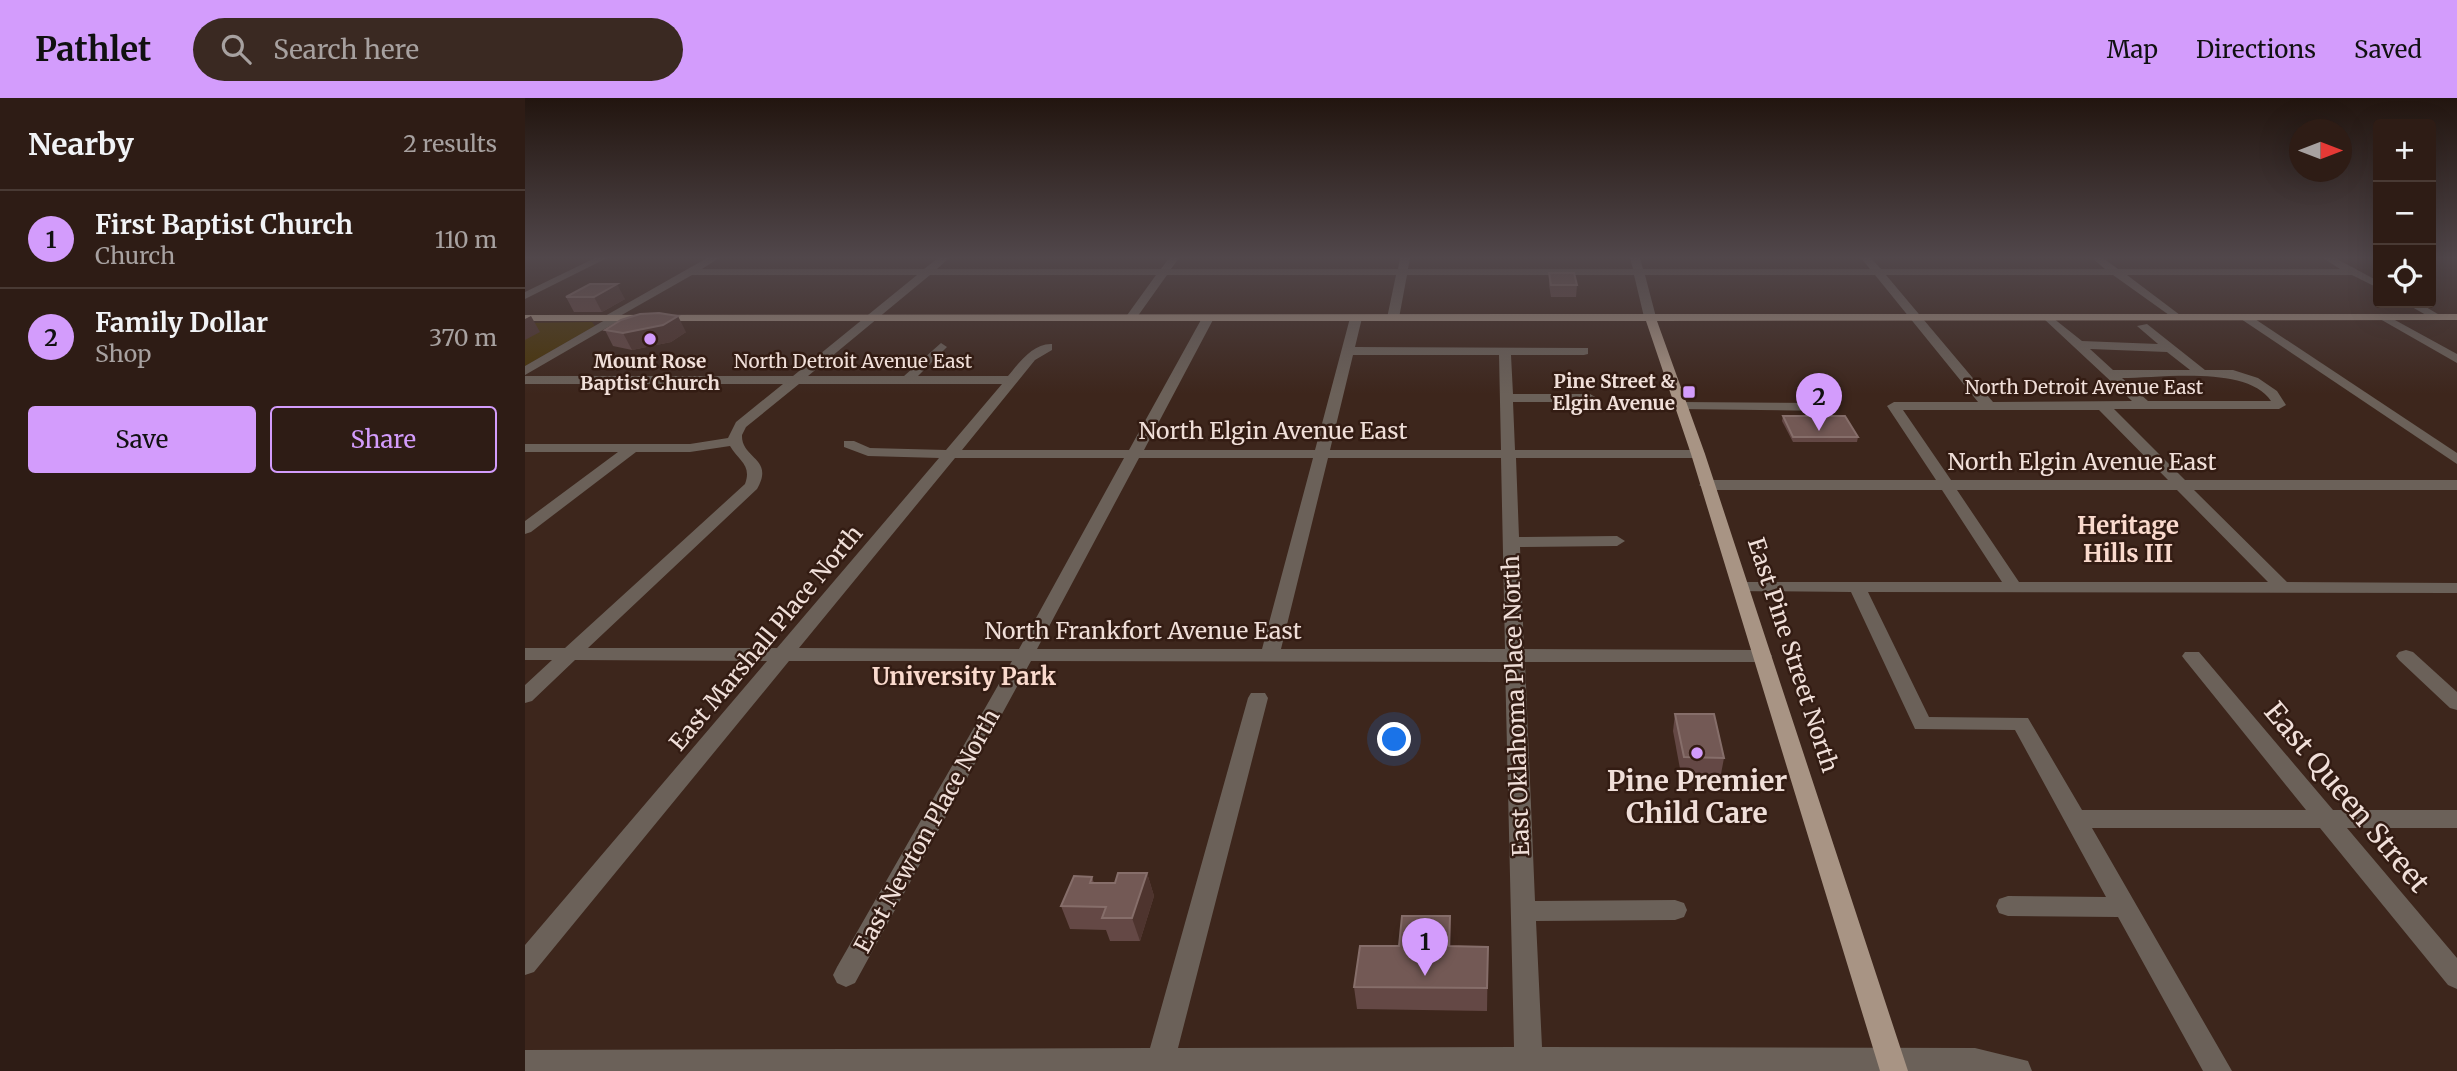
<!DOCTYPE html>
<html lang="en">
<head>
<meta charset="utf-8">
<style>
	:root { --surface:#2e1c15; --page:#3a2922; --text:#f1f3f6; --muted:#a7a1a0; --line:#493a34; --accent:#d39cfc }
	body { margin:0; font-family:Merriweather,serif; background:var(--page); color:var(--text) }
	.controls { position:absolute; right:21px; top:21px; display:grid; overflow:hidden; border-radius:7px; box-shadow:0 7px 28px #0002 }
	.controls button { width:63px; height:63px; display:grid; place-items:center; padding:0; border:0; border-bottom:2px solid var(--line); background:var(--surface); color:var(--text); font:35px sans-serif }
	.compass { position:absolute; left:1764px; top:21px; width:63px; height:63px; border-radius:50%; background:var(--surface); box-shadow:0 7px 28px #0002; rotate:90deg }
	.you { position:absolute; left:870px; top:642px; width:24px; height:24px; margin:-18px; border:5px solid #fff; border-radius:50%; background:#1a73e8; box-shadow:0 0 0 10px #1a73e833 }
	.badge { display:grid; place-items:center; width:46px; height:46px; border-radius:50%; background:var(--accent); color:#111; font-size:23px; font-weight:700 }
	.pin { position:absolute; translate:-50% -58px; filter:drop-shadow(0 2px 4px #0008) }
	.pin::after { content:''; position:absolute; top:37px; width:24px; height:21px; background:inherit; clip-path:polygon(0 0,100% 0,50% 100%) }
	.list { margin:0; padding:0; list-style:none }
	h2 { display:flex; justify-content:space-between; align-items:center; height:91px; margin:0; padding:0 28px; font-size:30px }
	h2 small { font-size:23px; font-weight:400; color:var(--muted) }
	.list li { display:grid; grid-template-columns:46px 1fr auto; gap:21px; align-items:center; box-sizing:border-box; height:98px; padding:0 28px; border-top:2px solid var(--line) }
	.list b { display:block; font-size:26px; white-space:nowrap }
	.list p { margin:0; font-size:23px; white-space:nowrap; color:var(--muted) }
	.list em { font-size:23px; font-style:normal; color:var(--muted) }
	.actions { display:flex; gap:14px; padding:21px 28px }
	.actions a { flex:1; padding:16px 0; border:2px solid var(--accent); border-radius:7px; text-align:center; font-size:24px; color:var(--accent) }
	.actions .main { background:var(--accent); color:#111 }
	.icon { flex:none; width:38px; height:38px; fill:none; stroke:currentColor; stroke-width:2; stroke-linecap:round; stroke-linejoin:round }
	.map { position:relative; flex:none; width:1932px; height:973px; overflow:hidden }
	header { display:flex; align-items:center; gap:42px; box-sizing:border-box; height:98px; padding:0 35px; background:var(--accent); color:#111 }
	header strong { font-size:33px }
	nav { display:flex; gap:38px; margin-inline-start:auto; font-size:24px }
	.search { width:490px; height:63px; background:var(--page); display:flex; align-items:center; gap:18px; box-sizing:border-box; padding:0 24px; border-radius:38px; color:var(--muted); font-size:26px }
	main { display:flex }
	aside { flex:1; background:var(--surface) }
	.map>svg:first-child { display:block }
	.green { fill:#493406 }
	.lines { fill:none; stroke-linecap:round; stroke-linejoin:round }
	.minor { fill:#6b6159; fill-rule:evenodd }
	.major { fill:#a89484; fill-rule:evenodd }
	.wall { fill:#644845 }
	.shaded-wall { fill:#4e342e }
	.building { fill:#735955; stroke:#866e6a; stroke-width:2 }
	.poi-dot { fill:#d39cfc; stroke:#331c13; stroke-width:2.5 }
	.labels { text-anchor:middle; stroke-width:5; stroke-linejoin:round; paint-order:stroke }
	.far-poi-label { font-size:19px; font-weight:bold; fill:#f0dfd9; stroke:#331c13 }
	.far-street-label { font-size:19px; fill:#f0dfd9; stroke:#331c13 }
	.street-label { font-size:23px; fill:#f0dfd9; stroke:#331c13 }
	.neighbourhood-label { font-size:24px; font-weight:bold; fill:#fadacd; stroke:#331c13 }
	.near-poi-label { font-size:28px; font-weight:bold; fill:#f0dfd9; stroke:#331c13 }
	.near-street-label { font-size:28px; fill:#f0dfd9; stroke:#331c13 }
</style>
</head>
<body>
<header>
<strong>Pathlet</strong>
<div class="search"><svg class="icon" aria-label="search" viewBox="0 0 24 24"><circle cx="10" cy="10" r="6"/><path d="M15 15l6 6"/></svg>Search here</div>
<nav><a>Map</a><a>Directions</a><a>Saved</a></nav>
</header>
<main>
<aside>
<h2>Nearby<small>2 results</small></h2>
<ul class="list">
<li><span class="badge">1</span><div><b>First Baptist Church</b><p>Church</p></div><em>110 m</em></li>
<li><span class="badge">2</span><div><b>Family Dollar</b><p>Shop</p></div><em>370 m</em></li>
</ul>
<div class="actions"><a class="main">Save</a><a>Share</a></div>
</aside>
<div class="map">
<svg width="1932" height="973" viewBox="0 0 1932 973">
	<rect width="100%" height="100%" fill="#3d261c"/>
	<path class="green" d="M 67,224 L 70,228 L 0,268 L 0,225 Z"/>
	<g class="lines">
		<g class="minor">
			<path d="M 70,160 L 82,160 L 0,201 L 0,194 Z"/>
			<path d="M 182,160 L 194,160 L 177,171 L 399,171 L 413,160 L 424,160 L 412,171 L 636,171 L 644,160 L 654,160 L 646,171 L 873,171 L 875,160 L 885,160 L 883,171 L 1108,171 L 1105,160 L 1115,160 L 1118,171 L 1345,171 L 1336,160 L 1346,160 L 1356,171 L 1580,171 L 1567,160 L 1578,160 L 1593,171 L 1815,171 L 1798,160 L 1810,160 L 1853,183 L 1853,190 L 1827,177 L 1602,177 L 1655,217 L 1655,221 L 1651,222 L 1588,177 L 1361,177 L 1468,304 L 1607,303 L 1519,221 L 1519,217 L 1523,216 L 1557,243 L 1633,246 L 1612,228 L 1622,226 L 1680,272 L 1708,272 L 1733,280 L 1752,293 L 1761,307 L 1754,311 L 1589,311 L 1660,382 L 1932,382 L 1932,392 L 1669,392 L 1762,484 L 1932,485 L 1932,495 L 1343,494 L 1404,619 L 1503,620 L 1557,712 L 1781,712 L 1660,562 L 1657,558 L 1660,554 L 1674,554 L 1808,712 L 1932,712 L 1932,730 L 1822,730 L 1932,860 L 1932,891 L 1923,887 L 1795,730 L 1567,730 L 1707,973 L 1678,973 L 1593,819 L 1483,818 L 1474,815 L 1471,808 L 1474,801 L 1483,798 L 1581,799 L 1490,632 L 1390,631 L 1326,494 L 1210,493 L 1207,489 L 1216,484 L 1477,484 L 1417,392 L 1182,392 L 1174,387 L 1182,382 L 1411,382 L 1362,308 L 1369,304 L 1453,304 L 1350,177 L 1120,177 L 1131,219 L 1125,222 L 1119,219 L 1109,177 L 882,177 L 874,220 L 868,223 L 862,220 L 871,177 L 642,177 L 610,222 L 606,223 L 600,220 L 631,177 L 405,177 L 283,278 L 379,278 L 416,245 L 422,249 L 393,278 L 483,278 C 494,265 508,245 527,246 L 527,252 L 510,262 L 437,352 L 604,352 L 677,220 L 683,217 L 689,220 L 619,352 L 790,352 L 825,220 L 831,217 L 837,220 L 830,249 L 1063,250 L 1063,256 L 1059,257 L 986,257 L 988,296 L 1065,296 L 1072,300 L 1065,304 L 988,304 L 990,352 L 1173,352 L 1180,356 L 1173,360 L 991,360 L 994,439 L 1092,438 L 1100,443 L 1092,448 L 995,449 L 999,551 L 1237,552 L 1244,554 L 1247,558 L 1244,562 L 1237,564 L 1000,564 L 1010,803 L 1150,802 L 1159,805 L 1162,812 L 1159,819 L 1150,822 L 1011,823 L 1017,949 L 1450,950 L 1503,963 L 1507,973 L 0,973 L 0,952 L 625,950 L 723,600 L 726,595 L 740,595 L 743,600 L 653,950 L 989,949 L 980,564 L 506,563 L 330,885 L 321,889 L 312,885 L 308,877 L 312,869 L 487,563 L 264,563 L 9,874 L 0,877 L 0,847 L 242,563 L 50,562 L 7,603 L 0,605 L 0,587 L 27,562 L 0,562 L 0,550 L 40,550 L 220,386 C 227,367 214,363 205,348 L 165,354 L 111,354 L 6,434 L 0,436 L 0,423 L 93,354 L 0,354 L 0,346 L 165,346 L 203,340 L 211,324 L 258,286 L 0,286 L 0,278 L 268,278 L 392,177 L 167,177 L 95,218 L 95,222 L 0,277 L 0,268 L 80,222 L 80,218 ZM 1565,251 L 1642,254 L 1665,272 L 1588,272 ZM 828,257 L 974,257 L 976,352 L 805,352 ZM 1597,280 C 1635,280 1723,267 1746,303 L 1623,303 ZM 274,286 L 477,286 L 421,352 L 345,350 L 329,343 L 319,343 L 319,349 L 343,358 L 414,360 L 252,550 L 63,550 L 232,391 C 250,360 216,361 217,337 L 221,329 ZM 1378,312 L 1574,312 L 1643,382 L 1426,382 ZM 430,360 L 599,360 L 494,551 L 274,550 ZM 614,360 L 788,360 L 737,551 L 512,551 ZM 803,360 L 976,360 L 980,551 L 756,551 ZM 1432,392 L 1652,392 L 1743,484 L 1494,484 Z"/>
			<path d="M 1880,205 L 1894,205 L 1918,219 L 1908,221 Z"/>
			<path d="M 1859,216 L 1932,256 L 1932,265 L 1855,221 L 1853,219 Z"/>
			<path d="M 1716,217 L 1724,217 L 1932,355 L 1932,366 L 1716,221 Z"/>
			<path d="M 1157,304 L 1302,305 L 1309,309 L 1302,313 L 1152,311 L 1150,308 Z"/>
			<path d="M 1881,552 L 1888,554 L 1932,594 L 1932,612 L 1925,610 L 1874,562 L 1871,558 L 1874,554 Z"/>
		</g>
		<path class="major" d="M 1125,216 L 1932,216 L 1932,222 L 1132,223 L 1180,356 L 1383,973 L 1355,973 L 1166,356 L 1121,223 L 0,223 L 0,217 Z"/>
	</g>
	<g class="wall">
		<path d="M 1024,175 L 1052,187 L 1051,199 L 1026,199 L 1024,187 Z"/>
		<path d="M 65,186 L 100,201 L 77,214 L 49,214 L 41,199 Z"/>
		<path d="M 80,232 L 161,234 L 146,244 L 107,252 L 88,248 Z"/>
		<path d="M 1258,318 L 1333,339 L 1332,344 L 1268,344 L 1257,323 Z"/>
		<path d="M 1150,616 L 1199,660 L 1196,676 L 1156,676 L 1148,633 Z"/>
		<path d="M 622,775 L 629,798 L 615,843 L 585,843 L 581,832 L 545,831 L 536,808 L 567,779 L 569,785 L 590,785 Z"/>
		<path d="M 925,818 L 926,848 L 963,849 L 962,913 L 832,911 L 829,889 L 874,848 Z"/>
	</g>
	<g class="shaded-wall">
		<path d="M 92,186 L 100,201 L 77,214 L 69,199 Z"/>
		<path d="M 6,218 L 15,234 L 0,242 L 0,221 Z"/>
		<path d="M 153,218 L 161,234 L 146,244 L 107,252 L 98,235 Z"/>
		<path d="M 622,775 L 629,798 L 615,843 L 607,820 Z"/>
		<path d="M 925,818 L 926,841 L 925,871 L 924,848 Z"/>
	</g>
	<g class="building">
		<path d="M 1024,175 L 1049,175 L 1052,187 L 1026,187 Z"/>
		<path d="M 65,186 L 92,186 L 69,199 L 41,199 Z"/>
		<path d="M 134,215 L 153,218 L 138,227 L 98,235 L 80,232 L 96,222 L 115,216 Z"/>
		<path d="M 1258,318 L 1320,318 L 1333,339 L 1268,339 Z"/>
		<path d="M 1150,616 L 1189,616 L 1199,660 L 1159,659 Z"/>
		<path d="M 593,775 L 622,775 L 607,820 L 577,820 L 581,809 L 536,808 L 549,778 L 567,779 L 565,785 L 590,785 Z"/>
		<path d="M 877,818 L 925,818 L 924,848 L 963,849 L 962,890 L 829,889 L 835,848 L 874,848 Z"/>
	</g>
	<linearGradient id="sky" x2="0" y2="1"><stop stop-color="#22150f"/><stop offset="0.54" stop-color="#51474b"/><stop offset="1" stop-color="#51474b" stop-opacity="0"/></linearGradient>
	<rect width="1932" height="296" fill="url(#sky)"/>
	<g class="poi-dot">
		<circle cx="125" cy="241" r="7"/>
		<rect x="1157" y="287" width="14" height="14" rx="3.5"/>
		<circle cx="1172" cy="655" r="7"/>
	</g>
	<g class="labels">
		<g class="far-poi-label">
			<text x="125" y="270">Mount Rose<tspan x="125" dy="22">Baptist Church</tspan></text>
			<text x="1150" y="290" text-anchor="end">Pine Street &amp;<tspan x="1150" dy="22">Elgin Avenue</tspan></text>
		</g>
		<g class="far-street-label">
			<text x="328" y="270">North Detroit Avenue East</text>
			<text x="1559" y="296">North Detroit Avenue East</text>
		</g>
		<g class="street-label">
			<text x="748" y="341">North Elgin Avenue East</text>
			<text x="1557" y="372">North Elgin Avenue East</text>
			<text x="618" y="541">North Frankfort Avenue East</text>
			<text transform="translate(241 540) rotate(-50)" y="8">East Marshall Place North</text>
			<text transform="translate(1268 557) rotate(72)" y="8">East Pine Street North</text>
			<text transform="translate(991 608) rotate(-92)" y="8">East Oklahoma Place North</text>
			<text transform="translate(402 733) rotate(-61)" y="8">East Newton Place North</text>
		</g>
		<g class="neighbourhood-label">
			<text x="1603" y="436">Heritage<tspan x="1603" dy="28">Hills III</tspan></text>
			<text x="439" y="587">University Park</text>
		</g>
		<g class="near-poi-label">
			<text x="1172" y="693">Pine Premier<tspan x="1172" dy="32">Child Care</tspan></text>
		</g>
		<g class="near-street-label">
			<text transform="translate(1822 699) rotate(50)" y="10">East Queen Street</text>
		</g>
	</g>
</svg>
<div class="controls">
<button>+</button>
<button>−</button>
<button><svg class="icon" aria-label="locate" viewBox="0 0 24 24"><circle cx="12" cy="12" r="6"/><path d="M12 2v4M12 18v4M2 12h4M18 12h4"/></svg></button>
</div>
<svg class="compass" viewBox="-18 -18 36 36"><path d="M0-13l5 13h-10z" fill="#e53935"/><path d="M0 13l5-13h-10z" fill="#a7a1a0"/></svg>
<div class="you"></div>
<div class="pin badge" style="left:900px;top:878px">1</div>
<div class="pin badge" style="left:1294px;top:333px">2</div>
</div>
</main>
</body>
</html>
